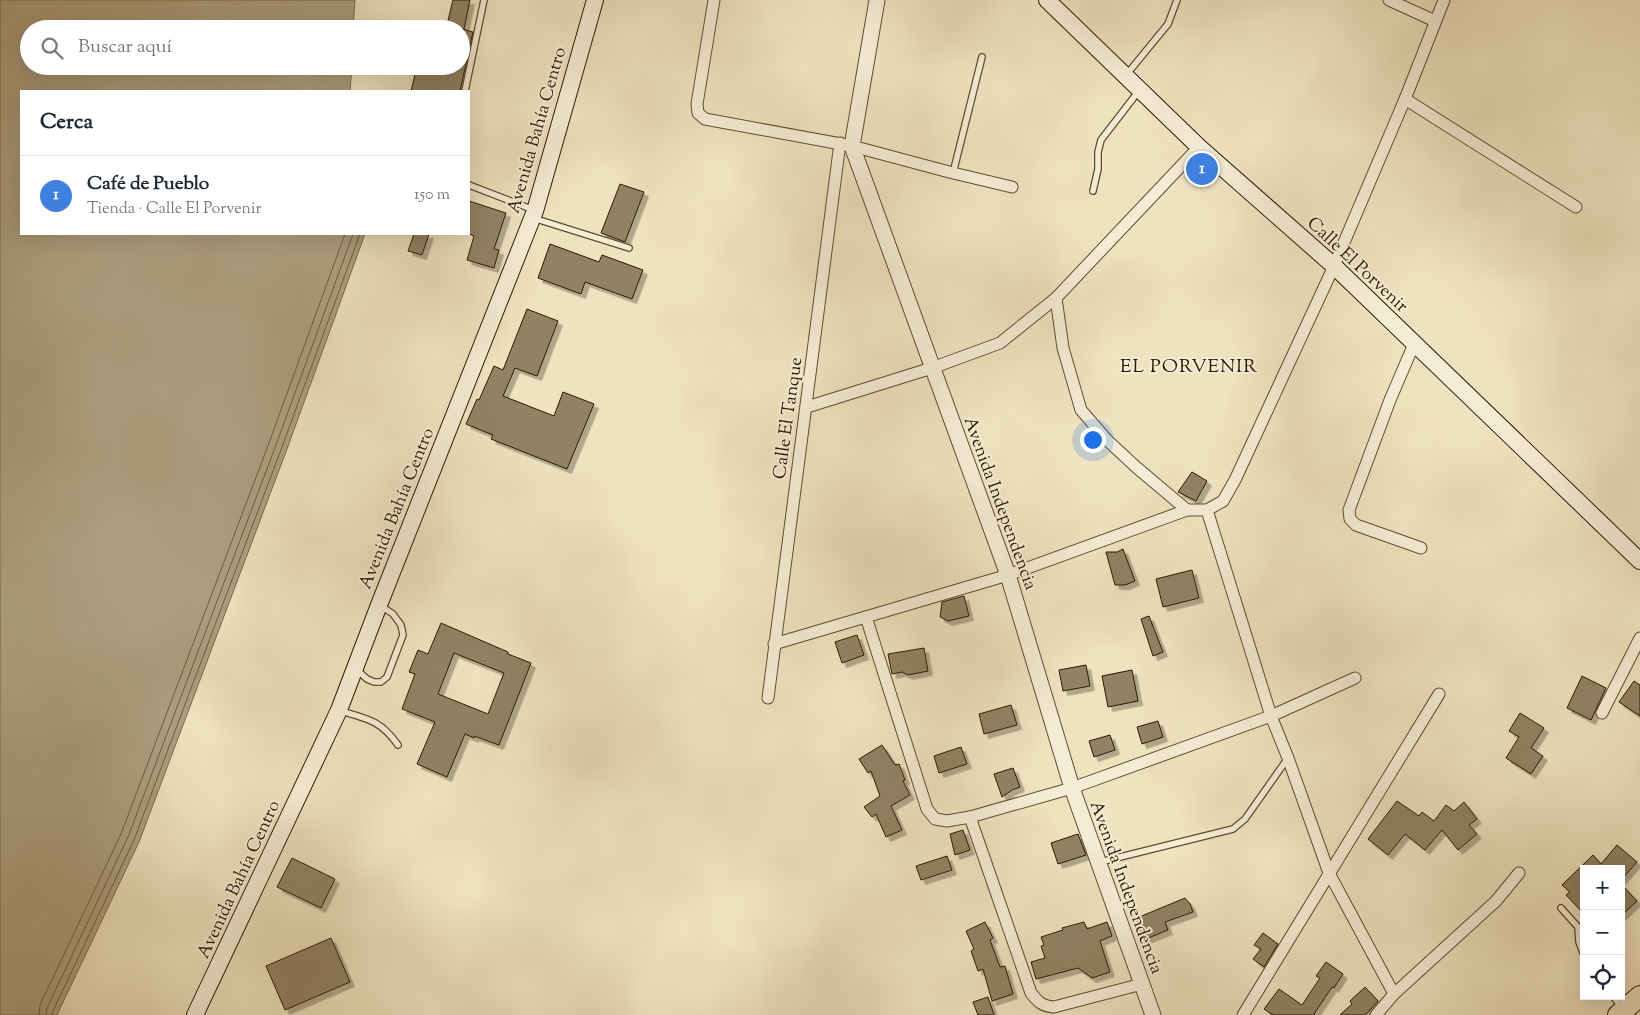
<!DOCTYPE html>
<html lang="es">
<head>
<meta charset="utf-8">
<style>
	:root { --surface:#fff; --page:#f2f2f3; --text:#1f2937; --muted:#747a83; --line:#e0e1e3; --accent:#8f2418 }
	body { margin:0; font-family:"Sorts Mill Goudy",serif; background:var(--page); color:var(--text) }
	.controls { position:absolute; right:15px; bottom:15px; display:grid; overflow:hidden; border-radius:0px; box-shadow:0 5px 20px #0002 }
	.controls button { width:45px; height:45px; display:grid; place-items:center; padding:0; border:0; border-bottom:1px solid var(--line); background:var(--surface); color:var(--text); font:25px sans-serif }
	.you { position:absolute; left:1092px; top:439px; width:18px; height:18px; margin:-12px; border:4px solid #fff; border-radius:50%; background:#1a73e8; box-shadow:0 0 0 8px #1a73e833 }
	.badge { display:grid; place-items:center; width:32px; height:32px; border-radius:50%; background:var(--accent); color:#fff; font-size:16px; font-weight:700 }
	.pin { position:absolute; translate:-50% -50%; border:2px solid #fff; box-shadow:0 1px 5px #0006 }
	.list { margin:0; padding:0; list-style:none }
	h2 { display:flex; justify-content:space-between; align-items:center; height:65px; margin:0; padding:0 20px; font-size:21px }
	h2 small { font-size:16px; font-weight:400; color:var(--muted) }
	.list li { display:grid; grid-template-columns:32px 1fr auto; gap:15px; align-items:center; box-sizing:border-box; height:80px; padding:0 20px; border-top:1px solid var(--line) }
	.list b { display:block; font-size:19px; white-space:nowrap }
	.list p { margin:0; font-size:16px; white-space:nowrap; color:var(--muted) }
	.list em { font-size:16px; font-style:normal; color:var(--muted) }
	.icon { flex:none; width:28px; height:28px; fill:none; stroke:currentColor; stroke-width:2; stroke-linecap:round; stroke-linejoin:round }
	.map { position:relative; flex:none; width:1640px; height:1015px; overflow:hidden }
	.search { position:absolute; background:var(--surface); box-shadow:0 5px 20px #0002; left:20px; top:20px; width:450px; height:55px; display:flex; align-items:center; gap:12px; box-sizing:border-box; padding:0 18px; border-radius:28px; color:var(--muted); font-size:19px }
	.panel { position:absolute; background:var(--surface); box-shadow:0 5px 20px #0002; left:20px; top:90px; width:450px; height:145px; border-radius:0px }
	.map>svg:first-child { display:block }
	.water { fill:#ad9e7e; stroke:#796a4c }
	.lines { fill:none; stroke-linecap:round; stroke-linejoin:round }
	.shore { stroke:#6c5c3f; stroke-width:1 }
	.building { fill:#918263; stroke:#2c1b00; fill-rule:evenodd; filter:url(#shadow) }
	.service-casing { stroke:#5d4d30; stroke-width:8 }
	.minor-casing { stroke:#5d4d30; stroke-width:13 }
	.tertiary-casing { stroke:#5d4d30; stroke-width:17 }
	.secondary-casing { stroke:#2c1b00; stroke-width:18 }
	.trunk-casing { stroke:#2c1b00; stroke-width:22 }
	.service { stroke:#f5ecd5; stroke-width:5.5 }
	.minor { stroke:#f5ecd5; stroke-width:11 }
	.tertiary { stroke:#f5ecd5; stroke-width:15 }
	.secondary { stroke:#f5ecd5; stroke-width:16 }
	.trunk { stroke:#efe2bf; stroke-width:20 }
	.labels { text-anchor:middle; stroke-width:4; stroke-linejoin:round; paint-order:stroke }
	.street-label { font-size:18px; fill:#2c1b00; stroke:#f5ecd5 }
	.neighbourhood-label { font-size:19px; letter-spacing:1px; fill:#2c1b00; stroke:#f5ecd5 }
</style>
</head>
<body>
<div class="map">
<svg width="1640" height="1015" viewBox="0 0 1640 1015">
	<defs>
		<filter id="shadow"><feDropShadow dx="4.5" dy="4.5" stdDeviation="0" flood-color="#0004"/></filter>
	</defs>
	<rect width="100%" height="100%" fill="#efe2bf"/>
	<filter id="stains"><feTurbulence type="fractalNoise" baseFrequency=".004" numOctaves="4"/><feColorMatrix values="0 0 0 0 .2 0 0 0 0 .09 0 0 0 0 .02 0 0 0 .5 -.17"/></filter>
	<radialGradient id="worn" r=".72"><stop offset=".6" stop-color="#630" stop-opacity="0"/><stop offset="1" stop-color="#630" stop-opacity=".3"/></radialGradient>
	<path class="water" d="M 0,0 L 355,0 L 353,29 L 29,29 L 29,66 L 352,66 L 350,91 L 21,91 L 21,234 L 365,234 L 287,449 L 139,842 L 57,1015 L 0,1015 Z"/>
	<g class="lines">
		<g class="shore">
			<path d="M 39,1015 L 40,1005 L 121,834 L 269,443 L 345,234"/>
			<path d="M 46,1015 L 47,1008 L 128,837 L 276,445 L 353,234"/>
			<path d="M 52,1015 L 53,1011 L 134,840 L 282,447 L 360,234"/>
		</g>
	</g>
	<g class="building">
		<path d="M 453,0 L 470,0 L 464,29 L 462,29 L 473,32 L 460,91 L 411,91 L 417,66 L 461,66 L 461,29 L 446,29 Z"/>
		<path d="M 620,184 L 644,192 L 625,242 L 601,233 Z"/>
		<path d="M 469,201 L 506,213 L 494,249 L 499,250 L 494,268 L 467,260 L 474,236 L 469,234 Z"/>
		<path d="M 414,234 L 429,234 L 422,255 L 408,251 Z"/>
		<path d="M 550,244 L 599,262 L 602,255 L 643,270 L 632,299 L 585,282 L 581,294 L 538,278 Z"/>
		<path d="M 527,309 L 558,321 L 537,376 L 515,368 L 503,396 L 554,416 L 563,392 L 594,404 L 567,469 L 491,439 L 493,435 L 466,424 L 477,399 L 479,400 L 494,366 L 503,370 Z"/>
		<path d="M 1192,472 L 1207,481 L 1196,501 L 1178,492 Z"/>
		<path d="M 1123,549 L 1135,581 L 1125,585 L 1115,585 L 1106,552 L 1117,552 Z"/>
		<path d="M 1192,570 L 1199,598 L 1163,607 L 1156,579 Z"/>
		<path d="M 964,596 L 969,616 L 948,621 L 940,617 L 942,602 Z"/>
		<path d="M 1149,616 L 1163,652 L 1153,656 L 1141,619 Z"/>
		<path d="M 441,623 L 508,652 L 508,654 L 531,663 L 499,745 L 474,736 L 474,738 L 465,734 L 447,777 L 417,764 L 435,722 L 402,709 L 415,674 L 409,672 L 418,650 L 428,654 ZM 454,653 L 504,673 L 488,714 L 438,694 Z"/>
		<path d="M 857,635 L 864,655 L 842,663 L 835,642 Z"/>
		<path d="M 924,648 L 928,671 L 908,675 L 902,672 L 892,674 L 888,654 Z"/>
		<path d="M 1086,665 L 1090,686 L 1063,691 L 1059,670 Z"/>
		<path d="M 1132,670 L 1138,701 L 1108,707 L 1102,676 Z"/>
		<path d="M 1582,676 L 1606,688 L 1591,720 L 1567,708 Z"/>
		<path d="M 1634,681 L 1640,685 L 1640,716 L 1619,702 Z"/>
		<path d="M 1011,705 L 1017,725 L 984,734 L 979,714 Z"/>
		<path d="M 1520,713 L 1544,728 L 1531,748 L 1543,756 L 1531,774 L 1506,758 L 1519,737 L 1509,731 Z"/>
		<path d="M 1158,721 L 1163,737 L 1142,744 L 1137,727 Z"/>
		<path d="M 1110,735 L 1115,750 L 1094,757 L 1089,741 Z"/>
		<path d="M 882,745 L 895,765 L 899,764 L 905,780 L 903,781 L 910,795 L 891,806 L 902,830 L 886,837 L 876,814 L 872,817 L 864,807 L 880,796 L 871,771 L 868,773 L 859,759 Z"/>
		<path d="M 961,747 L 967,764 L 939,773 L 934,756 Z"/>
		<path d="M 1013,768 L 1020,787 L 1012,790 L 1002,797 L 994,774 Z"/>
		<path d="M 1397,801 L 1419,816 L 1422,812 L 1434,821 L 1446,805 L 1454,811 L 1464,802 L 1477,819 L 1469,825 L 1477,834 L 1458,850 L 1442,830 L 1425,850 L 1405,834 L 1388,855 L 1368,839 Z"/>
		<path d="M 963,830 L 970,850 L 955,855 L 950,834 Z"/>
		<path d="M 1078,834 L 1086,855 L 1058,864 L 1051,843 Z"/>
		<path d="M 1617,845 L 1637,862 L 1621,880 L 1621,869 L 1584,869 L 1584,914 L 1566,895 L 1570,892 L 1562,885 L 1593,855 L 1601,864 Z"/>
		<path d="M 947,856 L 952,870 L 921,880 L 916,866 Z"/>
		<path d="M 292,858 L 335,879 L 321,908 L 277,887 Z"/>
		<path d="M 1621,884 L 1637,901 L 1621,916 Z"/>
		<path d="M 1185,898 L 1190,904 L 1193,912 L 1165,922 L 1168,930 L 1141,941 L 1132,920 Z"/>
		<path d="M 985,922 L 993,938 L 990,940 L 1000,967 L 1005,966 L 1013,994 L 992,1001 L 983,969 L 978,971 L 971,951 L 974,949 L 966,931 Z"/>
		<path d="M 1084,922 L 1087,929 L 1107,922 L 1112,936 L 1100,941 L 1110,972 L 1092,978 L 1078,968 L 1036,979 L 1031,962 L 1045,958 L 1041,946 L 1044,945 L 1041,937 L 1063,930 L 1062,928 Z"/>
		<path d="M 1263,933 L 1278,944 L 1264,967 L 1253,959 L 1261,949 L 1254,945 Z"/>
		<path d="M 331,938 L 350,982 L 285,1010 L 266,966 Z"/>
		<path d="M 1326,962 L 1343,974 L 1334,988 L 1332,987 L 1314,1014 L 1315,1015 L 1273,1015 L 1264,1009 L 1279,989 L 1302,1005 L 1320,978 L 1316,976 Z"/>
		<path d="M 1365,987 L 1378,1001 L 1371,1009 L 1365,1015 L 1340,1015 L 1352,1004 L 1350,1001 Z"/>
		<path d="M 988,997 L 994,1015 L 978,1015 L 973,1002 Z"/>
	</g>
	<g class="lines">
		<defs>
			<g id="service">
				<path d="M 1127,74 L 1168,24 L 1177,0"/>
				<path d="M 465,91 L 484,0"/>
				<path d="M 953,173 L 982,57"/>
				<path d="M 469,185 L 534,210"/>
				<path d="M 1093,191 L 1098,169 L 1098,152 L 1101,140 L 1138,92"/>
				<path d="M 533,218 L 629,248"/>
				<path d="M 357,670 L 367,679 L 374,682 L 381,682 L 387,677 L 403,635 L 401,625 L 393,614 L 381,606"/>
				<path d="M 341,711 C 369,719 381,721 398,745"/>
				<path d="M 1100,862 L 1233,829 L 1245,819 L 1288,758"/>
				<path d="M 1561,908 L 1578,927 L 1579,942 L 1584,955"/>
				<path d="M 1613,996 L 1621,1007"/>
			</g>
			<g id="minor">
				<path d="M 714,0 L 697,104 L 698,113 L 705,119 L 852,146 L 953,173 L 1012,187"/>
				<path d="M 1389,0 L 1435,21"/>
				<path d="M 1405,99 L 1576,207"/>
				<path d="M 1056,298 L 1063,348 L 1081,410 L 1107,440 L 1136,467 L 1187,510"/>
				<path d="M 1414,344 L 1390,400 L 1349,510 L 1350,519 L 1356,525 L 1421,548"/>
				<path d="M 807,407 L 932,368 L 1000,343 L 1056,298 L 1199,147"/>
				<path d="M 1207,510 L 1271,716 L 1288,758 L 1329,873 L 1394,994"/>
				<path d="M 866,617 L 927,809 L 935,819 L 947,821 L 970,817 L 1072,788 L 1271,716 L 1355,678"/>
				<path d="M 774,644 L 1008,575 L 1187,510 L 1207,510 L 1223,501 L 1235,480 L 1334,266 L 1405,99 L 1444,0"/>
				<path d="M 768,698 L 840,143"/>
				<path d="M 1602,713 L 1640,638"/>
				<path d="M 970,817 L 1031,993 C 1038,1002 1042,1006 1054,1007 L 1142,984"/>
				<path d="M 1243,1015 L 1439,694"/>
				<path d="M 1376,1015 L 1394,994 L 1496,901 L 1519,873"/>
			</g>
			<path id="tertiary" d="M 877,0 L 852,146 L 1008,575 L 1072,788 L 1153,1015"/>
			<g id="secondary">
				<path d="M 1047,0 L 1199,147 L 1334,266 L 1640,561"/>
				<path d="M 195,1015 L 339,710 L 379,605 L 535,211 L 595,0"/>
			</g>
			<path id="trunk" d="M 1618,1015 L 1640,996"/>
		</defs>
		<use href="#service" class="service-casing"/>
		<use href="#minor" class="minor-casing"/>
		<use href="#tertiary" class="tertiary-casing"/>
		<use href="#secondary" class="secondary-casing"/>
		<use href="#trunk" class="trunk-casing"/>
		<use href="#service" class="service"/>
		<use href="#minor" class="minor"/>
		<use href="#tertiary" class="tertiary"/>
		<use href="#secondary" class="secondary"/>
		<use href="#trunk" class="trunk"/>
	</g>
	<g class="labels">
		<g class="street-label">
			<text transform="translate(536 130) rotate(-74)" y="6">Avenida Bahía Centro</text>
			<text transform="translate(1358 264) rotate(43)" y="6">Calle El Porvenir</text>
			<text transform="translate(787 418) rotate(-82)" y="6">Calle El Tanque</text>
			<text transform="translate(1001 503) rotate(70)" y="6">Avenida Independencia</text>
			<text transform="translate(396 508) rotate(-68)" y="6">Avenida Bahía Centro</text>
			<text transform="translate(238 879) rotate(-65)" y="6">Avenida Bahía Centro</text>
			<text transform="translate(1127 887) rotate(70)" y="6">Avenida Independencia</text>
		</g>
		<g class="neighbourhood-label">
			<text x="1189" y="372">EL PORVENIR</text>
		</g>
	</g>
	<rect width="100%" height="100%" filter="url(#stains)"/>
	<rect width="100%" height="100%" fill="url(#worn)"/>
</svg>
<div class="controls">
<button>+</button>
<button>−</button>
<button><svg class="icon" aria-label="locate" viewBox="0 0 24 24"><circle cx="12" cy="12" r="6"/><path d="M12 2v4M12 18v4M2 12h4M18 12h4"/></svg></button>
</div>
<div class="you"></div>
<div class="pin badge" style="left:1202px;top:169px;background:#3f7fe0">1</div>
<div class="search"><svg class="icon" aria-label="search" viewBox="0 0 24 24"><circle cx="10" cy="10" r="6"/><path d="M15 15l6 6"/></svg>Buscar aquí</div>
<section class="panel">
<h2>Cerca<small></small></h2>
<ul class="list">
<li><span class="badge" style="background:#3f7fe0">1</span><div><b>Café de Pueblo</b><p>Tienda · Calle El Porvenir</p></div><em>150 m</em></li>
</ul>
</section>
</div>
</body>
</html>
